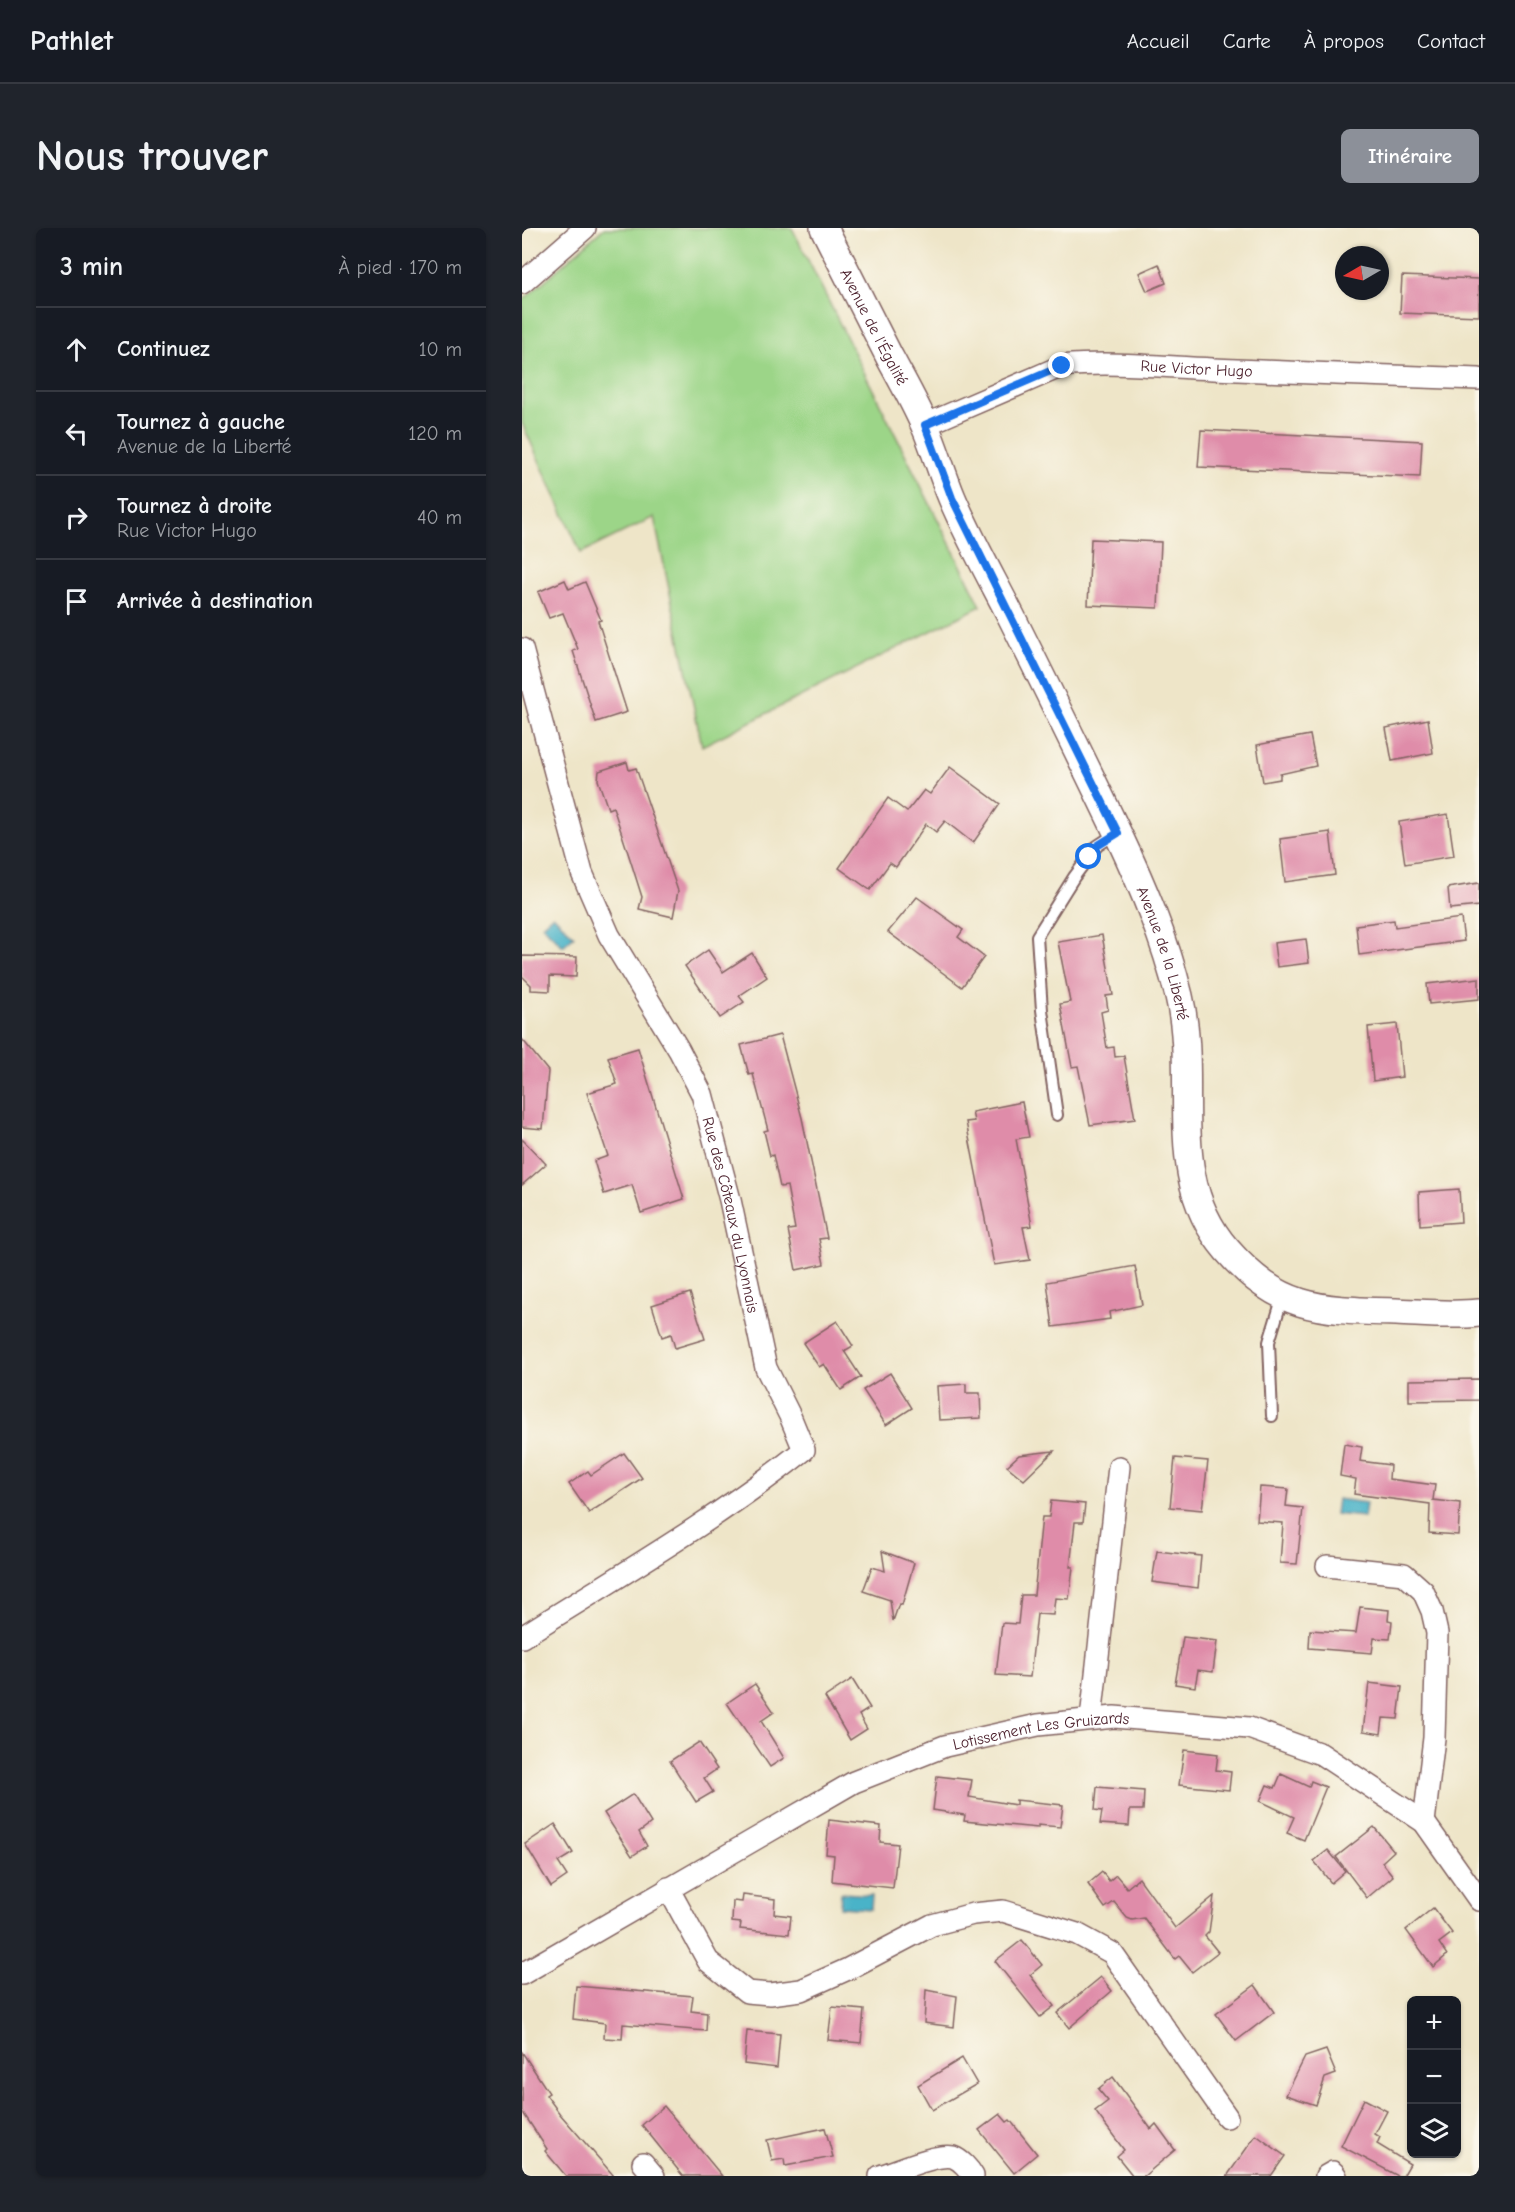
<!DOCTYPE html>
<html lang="fr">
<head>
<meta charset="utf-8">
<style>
	:root { --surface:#171b24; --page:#20242c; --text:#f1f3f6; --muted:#9ea1a6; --line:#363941; --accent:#8c9099 }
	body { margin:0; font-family:"Comic Neue",sans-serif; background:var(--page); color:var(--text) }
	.controls { position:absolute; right:18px; bottom:18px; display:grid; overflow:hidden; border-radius:9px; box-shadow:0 2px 4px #0004 }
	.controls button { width:54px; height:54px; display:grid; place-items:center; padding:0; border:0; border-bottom:2px solid var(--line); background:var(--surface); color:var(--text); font:30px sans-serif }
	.compass { position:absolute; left:813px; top:18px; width:54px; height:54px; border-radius:50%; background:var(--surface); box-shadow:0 2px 4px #0004; rotate:261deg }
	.stop { position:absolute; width:18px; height:18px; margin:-14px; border:4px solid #1a73e8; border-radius:50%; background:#fff }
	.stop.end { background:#1a73e8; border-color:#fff; box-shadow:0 2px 6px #0008 }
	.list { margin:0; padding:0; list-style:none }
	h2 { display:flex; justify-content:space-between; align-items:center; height:78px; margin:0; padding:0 24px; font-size:26px }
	h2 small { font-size:20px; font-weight:400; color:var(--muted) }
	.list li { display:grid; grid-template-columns:39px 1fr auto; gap:18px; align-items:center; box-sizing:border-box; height:84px; padding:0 24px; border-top:2px solid var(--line) }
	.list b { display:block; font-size:22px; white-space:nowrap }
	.list p { margin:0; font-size:20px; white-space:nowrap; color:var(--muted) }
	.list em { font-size:20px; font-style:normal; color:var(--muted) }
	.icon { flex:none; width:33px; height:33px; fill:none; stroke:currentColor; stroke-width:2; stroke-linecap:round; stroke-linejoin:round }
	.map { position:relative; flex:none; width:957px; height:1948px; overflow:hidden; border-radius:9px }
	header { display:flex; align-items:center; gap:36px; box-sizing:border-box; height:84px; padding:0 30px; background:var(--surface); border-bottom:2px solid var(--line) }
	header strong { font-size:28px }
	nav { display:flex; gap:33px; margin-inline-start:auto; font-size:21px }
	.intro { display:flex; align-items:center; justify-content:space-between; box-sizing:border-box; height:144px; padding:0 36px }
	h1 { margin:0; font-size:42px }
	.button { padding:15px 27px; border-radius:9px; background:var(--accent); color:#fff; font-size:21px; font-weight:700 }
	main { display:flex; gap:36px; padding:0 36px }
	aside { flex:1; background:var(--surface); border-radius:9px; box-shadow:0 2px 4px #0004 }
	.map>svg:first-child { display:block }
	.green { fill:#9cd588; stroke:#737a5a; stroke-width:1.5 }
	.water { fill:#4ab3c8; stroke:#4a697a; stroke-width:1.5 }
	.building { fill:#df8ca9 }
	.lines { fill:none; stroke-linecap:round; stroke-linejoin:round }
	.service-casing { stroke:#836462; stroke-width:14 }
	.minor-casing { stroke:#836462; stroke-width:24 }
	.tertiary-casing { stroke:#836462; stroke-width:30 }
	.service { stroke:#fff; stroke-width:10 }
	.minor { stroke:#fff; stroke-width:21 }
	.tertiary { stroke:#fff; stroke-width:27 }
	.route { stroke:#1a73e8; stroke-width:8 }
	.labels { text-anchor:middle; stroke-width:5; stroke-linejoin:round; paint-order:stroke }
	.street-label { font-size:16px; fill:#4a1f2b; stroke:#fbf7ec }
</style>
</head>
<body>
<header>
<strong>Pathlet</strong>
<nav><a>Accueil</a><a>Carte</a><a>À propos</a><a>Contact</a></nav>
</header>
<div class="intro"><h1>Nous trouver</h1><a class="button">Itinéraire</a></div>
<main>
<aside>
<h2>3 min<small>À pied · 170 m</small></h2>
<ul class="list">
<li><svg class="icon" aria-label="ahead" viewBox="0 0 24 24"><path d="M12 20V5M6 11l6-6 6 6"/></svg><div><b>Continuez</b></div><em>10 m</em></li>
<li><svg class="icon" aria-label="left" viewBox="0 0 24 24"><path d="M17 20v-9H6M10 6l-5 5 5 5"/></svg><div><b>Tournez à gauche</b><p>Avenue de la Liberté</p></div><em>120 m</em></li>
<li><svg class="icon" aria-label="right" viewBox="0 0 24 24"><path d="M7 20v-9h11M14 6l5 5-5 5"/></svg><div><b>Tournez à droite</b><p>Rue Victor Hugo</p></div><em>40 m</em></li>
<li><svg class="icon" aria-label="arrive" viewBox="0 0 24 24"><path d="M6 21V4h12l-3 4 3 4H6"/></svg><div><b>Arrivée à destination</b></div></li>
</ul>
</aside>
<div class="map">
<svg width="957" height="1948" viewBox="0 0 957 1948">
	<rect width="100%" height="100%" fill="#fbf7ec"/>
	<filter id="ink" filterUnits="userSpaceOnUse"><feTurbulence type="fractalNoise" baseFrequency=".0167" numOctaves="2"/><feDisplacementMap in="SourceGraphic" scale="12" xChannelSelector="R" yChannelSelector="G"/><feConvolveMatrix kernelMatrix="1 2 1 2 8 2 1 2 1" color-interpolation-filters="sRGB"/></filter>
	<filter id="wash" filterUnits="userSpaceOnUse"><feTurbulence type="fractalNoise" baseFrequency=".008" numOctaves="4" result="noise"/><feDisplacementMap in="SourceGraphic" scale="24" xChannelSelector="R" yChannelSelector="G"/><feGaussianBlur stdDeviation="1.35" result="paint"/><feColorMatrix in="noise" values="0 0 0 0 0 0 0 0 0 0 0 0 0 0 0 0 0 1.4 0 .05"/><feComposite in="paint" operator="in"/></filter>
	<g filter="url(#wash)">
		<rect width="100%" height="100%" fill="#eee5c8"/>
		<path class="green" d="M 82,0 L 270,0 L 459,378 L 180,518 L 132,289 L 59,325 L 0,195 L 0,73 Z"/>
		<g class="water">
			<path d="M 31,687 L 52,708 L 41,718 L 20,697 Z"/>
			<path d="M 815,1271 L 844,1275 L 842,1289 L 813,1286 Z"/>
			<path d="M 319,1665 L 350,1667 L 349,1681 L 318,1679 Z"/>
		</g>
		<g id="blocks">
			<g class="building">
				<path d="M 637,36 L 644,55 L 625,63 L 617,45 Z"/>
				<path d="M 880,48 L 957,51 L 957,88 L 878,85 Z"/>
				<path d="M 679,202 L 900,213 L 898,249 L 676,239 Z"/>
				<path d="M 569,311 L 639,314 L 636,380 L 566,377 Z"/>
				<path d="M 43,352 L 47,361 L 63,354 L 79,392 L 76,393 L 105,484 L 74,494 L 51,423 L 56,421 L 41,385 L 27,390 L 16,364 Z"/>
				<path d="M 906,491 L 911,525 L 870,533 L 864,500 Z"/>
				<path d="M 788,507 L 794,538 L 758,546 L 758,551 L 741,554 L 735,517 Z"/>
				<path d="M 105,534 L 107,542 L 114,540 L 156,663 L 151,689 L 117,681 L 120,669 L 108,631 L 91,579 L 86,581 L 76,552 L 77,543 Z"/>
				<path d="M 428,539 L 478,576 L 451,615 L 423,593 L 414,604 L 404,596 L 374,639 L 368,635 L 348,662 L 317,640 L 366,570 L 385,584 L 402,562 L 408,566 Z"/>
				<path d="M 926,586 L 932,628 L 883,636 L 877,594 Z"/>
				<path d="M 808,604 L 813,647 L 763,654 L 758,611 Z"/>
				<path d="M 957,655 L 957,678 L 928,681 L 926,660 Z"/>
				<path d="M 395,669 L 441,702 L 436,709 L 462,729 L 440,759 L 366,704 Z"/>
				<path d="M 939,690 L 942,713 L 837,727 L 834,697 L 872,692 L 873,699 Z"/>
				<path d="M 580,707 L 591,767 L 584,768 L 586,782 L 579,784 L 585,820 L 592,819 L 593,829 L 602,828 L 613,891 L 568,897 L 556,838 L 550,839 L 538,776 L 548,774 L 536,714 Z"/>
				<path d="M 784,711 L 787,735 L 755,739 L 752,715 Z"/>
				<path d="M 186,722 L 201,744 L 230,725 L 245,749 L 217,768 L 222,774 L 198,790 L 163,738 Z"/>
				<path d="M 0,728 L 55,729 L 54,749 L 28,748 L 28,763 L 9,762 L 9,757 L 0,748 Z"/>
				<path d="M 957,750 L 957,771 L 907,776 L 905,756 Z"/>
				<path d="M 875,796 L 880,849 L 851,853 L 846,799 Z"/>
				<path d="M 258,807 L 280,890 L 305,1010 L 297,1011 L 302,1036 L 274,1042 L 266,1002 L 273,1001 L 265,958 L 258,959 L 251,927 L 248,928 L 242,903 L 246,902 L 231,846 L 227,847 L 219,817 Z"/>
				<path d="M 0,811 L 26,843 L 21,901 L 0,899 Z"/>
				<path d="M 116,820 L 162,971 L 119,985 L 110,957 L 82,966 L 72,933 L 86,928 L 65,865 L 95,856 L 86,829 Z"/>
				<path d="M 500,874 L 507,909 L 494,911 L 510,998 L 501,999 L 508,1032 L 472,1037 L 444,894 L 452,893 L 450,884 Z"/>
				<path d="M 0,911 L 24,936 L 0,957 Z"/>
				<path d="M 937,961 L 939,994 L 898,997 L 897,964 Z"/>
				<path d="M 613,1038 L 620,1077 L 587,1084 L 588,1091 L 531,1099 L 525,1054 Z"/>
				<path d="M 168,1065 L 183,1111 L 153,1120 L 149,1106 L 140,1109 L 130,1077 Z"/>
				<path d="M 315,1093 L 331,1118 L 322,1123 L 339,1149 L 319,1162 L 302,1136 L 297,1139 L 281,1115 Z"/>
				<path d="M 368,1145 L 390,1180 L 364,1197 L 341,1162 Z"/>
				<path d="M 957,1151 L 957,1172 L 887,1173 L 887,1152 Z"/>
				<path d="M 444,1156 L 444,1165 L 458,1165 L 459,1190 L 417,1192 L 415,1158 Z"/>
				<path d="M 822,1216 L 840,1219 L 838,1233 L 868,1237 L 867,1251 L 913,1257 L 911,1272 L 938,1275 L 936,1307 L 907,1305 L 908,1276 L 832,1266 L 834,1251 L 818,1248 Z"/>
				<path d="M 532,1223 L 502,1252 L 485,1238 L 497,1227 Z"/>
				<path d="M 102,1225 L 120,1250 L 67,1285 L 47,1256 L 66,1243 L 69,1247 Z"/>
				<path d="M 653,1230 L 686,1233 L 680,1282 L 648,1279 Z"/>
				<path d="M 738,1259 L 766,1261 L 764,1278 L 781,1280 L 775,1336 L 758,1335 L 761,1295 L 735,1293 Z"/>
				<path d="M 529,1273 L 563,1276 L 561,1294 L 553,1294 L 548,1339 L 551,1339 L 547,1371 L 533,1370 L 531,1387 L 515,1386 L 508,1449 L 474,1447 L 480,1395 L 496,1396 L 499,1367 L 512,1367 L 520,1289 L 527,1289 Z"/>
				<path d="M 360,1323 L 392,1335 L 380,1377 L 377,1376 L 371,1393 L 368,1372 L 341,1363 L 350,1339 L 363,1343 Z"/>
				<path d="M 635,1323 L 679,1328 L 676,1360 L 630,1354 Z"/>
				<path d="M 838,1379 L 867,1382 L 866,1392 L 870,1393 L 868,1411 L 852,1410 L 850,1425 L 787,1420 L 788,1402 L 834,1405 Z"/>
				<path d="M 661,1409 L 695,1413 L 691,1444 L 676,1442 L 673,1459 L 653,1456 Z"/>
				<path d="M 330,1451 L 348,1480 L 337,1487 L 345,1501 L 328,1512 L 303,1469 Z"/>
				<path d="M 847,1455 L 880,1459 L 876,1491 L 861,1490 L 859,1506 L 841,1503 Z"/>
				<path d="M 233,1456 L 252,1484 L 239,1493 L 262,1530 L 248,1539 L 205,1475 Z"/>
				<path d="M 177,1514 L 195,1541 L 182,1550 L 191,1564 L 174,1574 L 148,1533 Z"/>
				<path d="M 662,1522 L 696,1526 L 694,1542 L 709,1544 L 707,1562 L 657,1557 Z"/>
				<path d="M 759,1546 L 787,1559 L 789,1553 L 804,1559 L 782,1612 L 765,1605 L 772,1589 L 738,1573 L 745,1557 L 753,1560 Z"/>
				<path d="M 415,1548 L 450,1552 L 447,1569 L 494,1577 L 494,1572 L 541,1577 L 538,1599 L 516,1597 L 516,1600 L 442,1593 L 443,1587 L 411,1582 Z"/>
				<path d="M 575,1559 L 622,1563 L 621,1582 L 608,1582 L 607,1598 L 578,1596 L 580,1583 L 573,1582 Z"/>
				<path d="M 111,1566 L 129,1595 L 117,1604 L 125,1618 L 110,1628 L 82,1585 Z"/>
				<path d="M 307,1592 L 359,1598 L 358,1614 L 376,1616 L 371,1660 L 310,1653 L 312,1627 L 304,1626 Z"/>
				<path d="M 33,1596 L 51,1625 L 36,1634 L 45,1648 L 29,1659 L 3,1616 Z"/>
				<path d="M 852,1599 L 872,1623 L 860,1634 L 871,1648 L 845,1670 L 814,1629 Z"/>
				<path d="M 806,1622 L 823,1643 L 809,1655 L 792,1633 Z"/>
				<path d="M 580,1644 L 587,1653 L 594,1647 L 605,1660 L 617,1650 L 653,1700 L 692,1668 L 687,1704 L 683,1708 L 696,1724 L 670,1744 L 657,1728 L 653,1731 L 622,1690 L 610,1692 L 605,1690 L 592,1674 L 583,1680 L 566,1656 Z"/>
				<path d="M 221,1667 L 253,1671 L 252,1686 L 269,1688 L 267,1706 L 218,1701 L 219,1695 L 210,1694 L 211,1673 L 220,1674 Z"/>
				<path d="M 911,1680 L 930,1705 L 917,1715 L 925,1727 L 911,1739 L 884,1702 Z"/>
				<path d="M 500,1712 L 520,1737 L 508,1747 L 532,1778 L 518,1789 L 473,1733 Z"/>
				<path d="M 579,1749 L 590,1763 L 547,1800 L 535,1785 Z"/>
				<path d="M 733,1757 L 752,1784 L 714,1813 L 694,1786 Z"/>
				<path d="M 54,1758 L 171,1768 L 169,1783 L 185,1785 L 184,1803 L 101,1796 L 100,1811 L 82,1810 L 83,1795 L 51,1791 Z"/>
				<path d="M 404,1762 L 435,1768 L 432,1799 L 402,1795 Z"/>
				<path d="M 310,1779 L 342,1782 L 339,1815 L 306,1812 Z"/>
				<path d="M 225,1803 L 258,1806 L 255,1840 L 222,1836 Z"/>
				<path d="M 804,1822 L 814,1846 L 803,1850 L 794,1877 L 764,1867 L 783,1829 Z"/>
				<path d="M 0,1824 L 27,1865 L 24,1867 L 38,1886 L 92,1948 L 44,1948 L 23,1923 L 25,1921 L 0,1883 Z"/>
				<path d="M 440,1830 L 455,1856 L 410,1882 L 396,1857 Z"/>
				<path d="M 591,1849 L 629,1901 L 634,1896 L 653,1922 L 622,1948 L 611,1948 L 595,1928 L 602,1922 L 573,1883 L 586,1873 L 576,1861 Z"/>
				<path d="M 842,1871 L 865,1883 L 853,1906 L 858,1909 L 855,1916 L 888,1936 L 881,1948 L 876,1948 L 819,1918 Z"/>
				<path d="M 142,1878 L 200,1948 L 161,1948 L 120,1897 Z"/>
				<path d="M 478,1886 L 485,1894 L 488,1892 L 515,1926 L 492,1945 L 457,1902 Z"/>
				<path d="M 303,1900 L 311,1929 L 263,1938 L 262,1931 L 250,1933 L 245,1912 Z"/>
				<path d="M 734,1907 L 763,1928 L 749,1948 L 705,1948 Z"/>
			</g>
		</g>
	</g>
	<g filter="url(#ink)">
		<use href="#blocks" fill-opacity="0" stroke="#836462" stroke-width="1.5"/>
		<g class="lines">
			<defs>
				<g id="service">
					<path d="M 535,887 L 520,782 L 515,708 L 552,649 L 575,618 L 595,605"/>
					<path d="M 750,1188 L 747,1114 L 761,1068"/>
				</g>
				<g id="minor">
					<path d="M 0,55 L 63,0"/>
					<path id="s1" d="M 403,197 L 540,138 C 591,133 640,139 691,141 C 780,145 868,148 957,151"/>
					<path id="s2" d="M 0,421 L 60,645 L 87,707 L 157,822 L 180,866 L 208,972 L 244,1140 L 268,1188 L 282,1222 C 194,1292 95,1349 0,1409"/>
					<path d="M 805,1338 L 882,1346 L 901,1363 L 910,1383 L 915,1405 L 912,1510 L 902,1594"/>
					<path d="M 569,1491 L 597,1239"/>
					<path d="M 146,1660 L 186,1733 L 225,1764 L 248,1766 L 279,1762 L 326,1741 L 410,1697 L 451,1686 L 481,1683 L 555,1706 L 590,1725 L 705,1889"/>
					<path id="s3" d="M 0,1746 L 332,1554 L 423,1518 L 516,1497 L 592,1489 L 727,1500 L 799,1526 L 902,1594 L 957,1672"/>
					<path d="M 121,1935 L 132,1948"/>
					<path d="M 358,1948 C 375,1943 414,1925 431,1929 C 439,1932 447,1941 451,1948"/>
					<path d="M 804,1948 L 811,1944 L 814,1948"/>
				</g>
				<g id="tertiary">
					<path id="s4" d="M 302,0 C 324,43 346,87 368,130 C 380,152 393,175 403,198 C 413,221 420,246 430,270 C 447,310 469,349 489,388 C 525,460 561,533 596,606 C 621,659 643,711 657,768 C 678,854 641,949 705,1022 C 758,1083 799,1082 874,1084 C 901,1085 929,1088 957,1085"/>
				</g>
			</defs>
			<use href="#service" class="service-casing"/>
			<use href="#minor" class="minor-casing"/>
			<use href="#tertiary" class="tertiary-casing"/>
			<use href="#service" class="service"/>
			<use href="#minor" class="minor"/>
			<use href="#tertiary" class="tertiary"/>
		</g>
	</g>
	<g class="lines" filter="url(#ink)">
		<path class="route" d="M 540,138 L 403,197 L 430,270 L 596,605 L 575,618 L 567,629"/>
	</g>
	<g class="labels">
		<g class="street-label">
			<text dy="6" stroke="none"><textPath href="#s4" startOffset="111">Avenue de l'Égalité</textPath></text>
			<text dy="6" stroke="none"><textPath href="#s1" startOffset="284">Rue Victor Hugo</textPath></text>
			<text dy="6" stroke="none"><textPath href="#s4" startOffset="802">Avenue de la Liberté</textPath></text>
			<text dy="6" stroke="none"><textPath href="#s2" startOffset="608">Rue des Côteaux du Lyonnais</textPath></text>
			<text dy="6" stroke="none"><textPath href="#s3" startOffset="579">Lotissement Les Gruizards</textPath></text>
		</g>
	</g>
</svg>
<div class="controls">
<button>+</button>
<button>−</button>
<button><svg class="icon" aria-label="layers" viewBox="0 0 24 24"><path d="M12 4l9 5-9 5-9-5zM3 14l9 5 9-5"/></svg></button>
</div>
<svg class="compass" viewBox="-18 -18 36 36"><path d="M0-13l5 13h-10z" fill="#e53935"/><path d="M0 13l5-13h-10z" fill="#9ea1a6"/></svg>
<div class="stop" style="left:567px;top:629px"></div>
<div class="stop end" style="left:540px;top:138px"></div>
</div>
</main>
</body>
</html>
